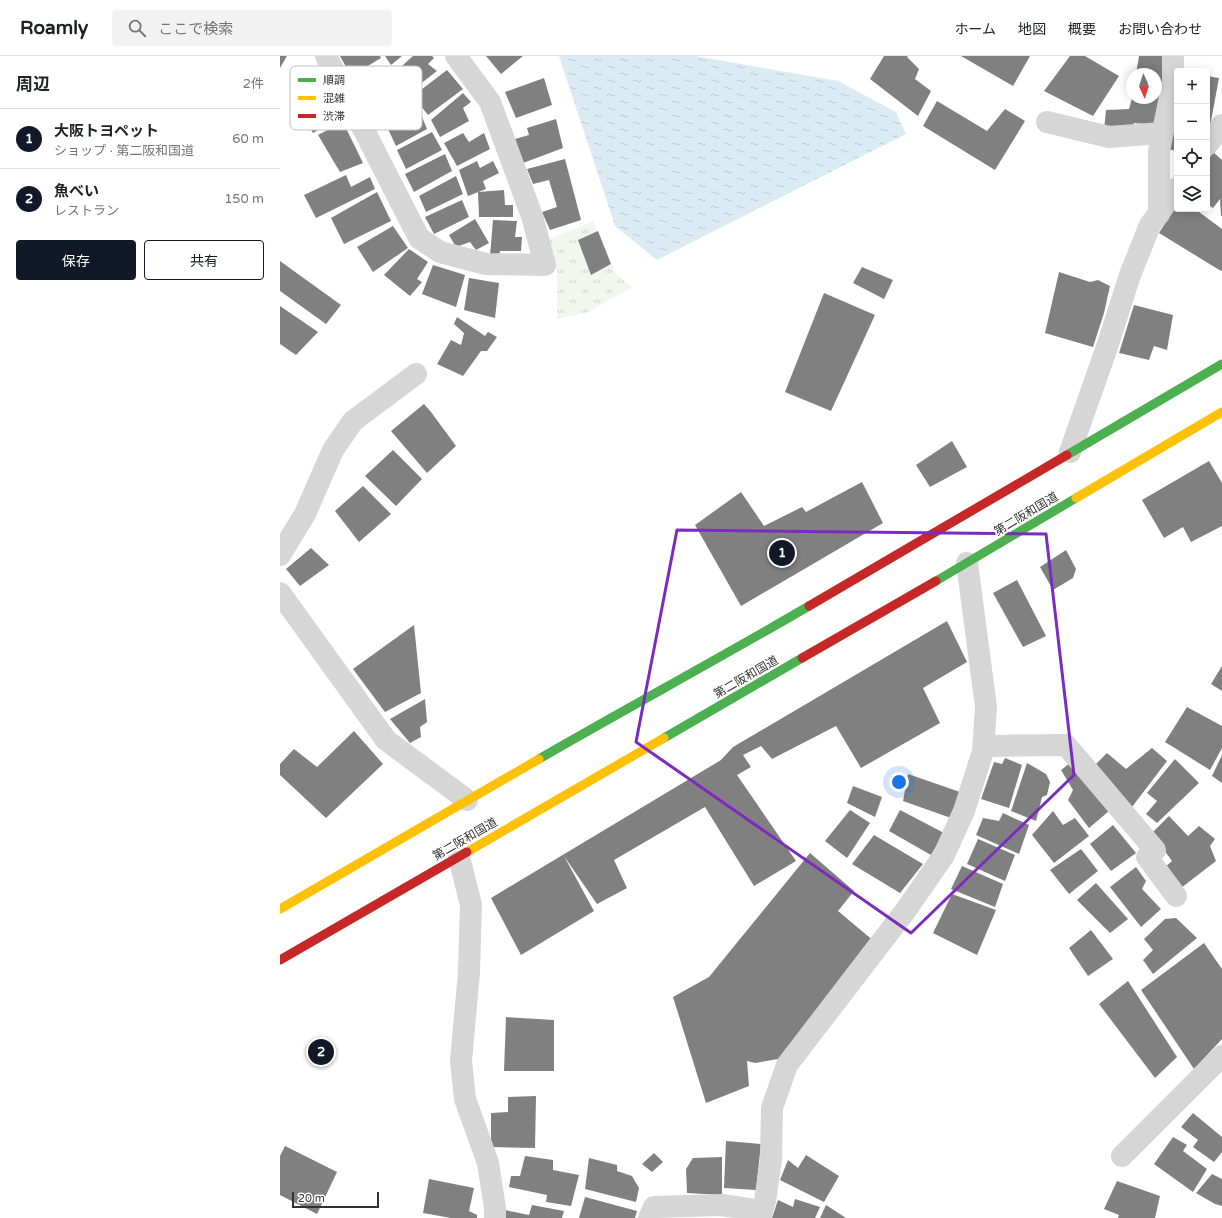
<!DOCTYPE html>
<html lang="ja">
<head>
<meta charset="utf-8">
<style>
	:root { --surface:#fff; --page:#f2f2f2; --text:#202124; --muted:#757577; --line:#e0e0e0; --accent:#111827 }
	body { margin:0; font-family:"Varela Round","Noto Sans JP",sans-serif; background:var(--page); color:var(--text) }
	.controls { position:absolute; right:12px; top:12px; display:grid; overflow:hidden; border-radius:4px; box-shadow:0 2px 10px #0003 }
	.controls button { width:36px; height:36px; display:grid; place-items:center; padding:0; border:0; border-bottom:1px solid var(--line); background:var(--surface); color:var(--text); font:20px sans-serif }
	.compass { position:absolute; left:846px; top:12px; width:36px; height:36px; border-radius:50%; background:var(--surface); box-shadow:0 2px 10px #0003; rotate:177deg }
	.scale { position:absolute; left:12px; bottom:10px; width:87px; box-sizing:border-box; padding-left:4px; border:2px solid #323232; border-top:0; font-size:11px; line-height:14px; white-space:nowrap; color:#323232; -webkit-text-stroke:3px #fff; paint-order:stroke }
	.you { position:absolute; left:619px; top:726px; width:14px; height:14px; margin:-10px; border:3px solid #fff; border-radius:50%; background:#1a73e8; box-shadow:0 0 0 6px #1a73e833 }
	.badge { display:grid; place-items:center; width:26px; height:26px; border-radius:50%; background:var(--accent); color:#fff; font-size:13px; font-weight:700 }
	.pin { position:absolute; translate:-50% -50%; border:2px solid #fff; box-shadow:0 1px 4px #0006 }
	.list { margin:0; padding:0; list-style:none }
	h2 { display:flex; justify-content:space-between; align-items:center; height:52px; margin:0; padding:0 16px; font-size:17px }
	h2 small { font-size:13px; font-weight:400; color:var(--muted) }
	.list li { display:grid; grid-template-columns:26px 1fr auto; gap:12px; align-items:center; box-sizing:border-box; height:60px; padding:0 16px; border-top:1px solid var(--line) }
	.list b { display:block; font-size:15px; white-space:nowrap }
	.list p { margin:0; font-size:13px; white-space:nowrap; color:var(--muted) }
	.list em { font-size:13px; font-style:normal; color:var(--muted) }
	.actions { display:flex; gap:8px; padding:12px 16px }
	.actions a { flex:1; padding:9px 0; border:1px solid var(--accent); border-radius:4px; text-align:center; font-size:14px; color:var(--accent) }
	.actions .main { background:var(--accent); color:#fff }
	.icon { flex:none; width:22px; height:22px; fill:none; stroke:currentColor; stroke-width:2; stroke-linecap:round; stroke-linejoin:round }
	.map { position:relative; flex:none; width:942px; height:1162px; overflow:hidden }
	header { display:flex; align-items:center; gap:24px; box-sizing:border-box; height:56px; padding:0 20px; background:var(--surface); border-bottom:1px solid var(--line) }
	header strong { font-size:19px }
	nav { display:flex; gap:22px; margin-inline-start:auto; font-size:14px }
	.search { width:280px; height:36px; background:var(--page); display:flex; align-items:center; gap:10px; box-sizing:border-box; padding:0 14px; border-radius:4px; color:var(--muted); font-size:15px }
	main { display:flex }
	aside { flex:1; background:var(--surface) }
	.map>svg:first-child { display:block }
	.park { fill:url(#park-tufts) }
	.water { fill:url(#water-ripples) }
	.building { fill:#808080 }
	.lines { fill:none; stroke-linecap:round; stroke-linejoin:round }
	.street { stroke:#d6d6d6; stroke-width:22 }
	.fast { stroke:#4caf50; stroke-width:9 }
	.slow { stroke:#ffc107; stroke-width:9 }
	.jam { stroke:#c62828; stroke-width:9 }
	.marked { fill:none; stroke:#7b2cbf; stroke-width:3; stroke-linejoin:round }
	.labels { text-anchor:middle; stroke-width:4; stroke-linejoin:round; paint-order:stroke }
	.street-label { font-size:12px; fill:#323232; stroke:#fff }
	.key { fill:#fff; stroke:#c2c2c2; stroke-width:1 }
	.key-label { font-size:11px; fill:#323232 }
</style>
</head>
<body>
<header>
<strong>Roamly</strong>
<div class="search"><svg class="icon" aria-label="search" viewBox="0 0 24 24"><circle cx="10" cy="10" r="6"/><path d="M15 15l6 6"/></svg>ここで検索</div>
<nav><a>ホーム</a><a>地図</a><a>概要</a><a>お問い合わせ</a></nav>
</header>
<main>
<aside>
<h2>周辺<small>2件</small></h2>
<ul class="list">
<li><span class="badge">1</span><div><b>大阪トヨペット</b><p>ショップ · 第二阪和国道</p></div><em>60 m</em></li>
<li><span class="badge">2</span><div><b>魚べい</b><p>レストラン</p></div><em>150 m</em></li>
</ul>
<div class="actions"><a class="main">保存</a><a>共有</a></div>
</aside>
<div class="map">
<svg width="942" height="1162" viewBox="0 0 942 1162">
	<defs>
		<pattern id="park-tufts" width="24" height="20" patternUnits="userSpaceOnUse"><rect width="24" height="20" fill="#f2f6ee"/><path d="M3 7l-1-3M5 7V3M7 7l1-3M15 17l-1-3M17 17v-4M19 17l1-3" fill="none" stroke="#d0d3cd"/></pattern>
		<pattern id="water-ripples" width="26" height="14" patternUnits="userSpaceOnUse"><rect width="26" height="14" fill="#dbebf4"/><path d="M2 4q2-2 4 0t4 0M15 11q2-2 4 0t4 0" fill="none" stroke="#bccad2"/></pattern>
	</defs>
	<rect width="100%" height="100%" fill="#fff"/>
	<path class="park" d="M 313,165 L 336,218 L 352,231 L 308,256 L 277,263 L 277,217 L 267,184 Z"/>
	<path class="water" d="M 279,0 L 415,0 L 558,25 L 616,56 L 626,78 L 377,204 L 335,170 Z"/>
	<g class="building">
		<path d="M 0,0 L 7,0 L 0,12 Z"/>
		<path d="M 60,0 L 100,0 L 101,2 L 71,20 Z"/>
		<path d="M 105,0 L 122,0 L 111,9 Z"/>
		<path d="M 133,0 L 152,0 L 154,2 L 148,8 L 157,15 L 130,36 L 114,17 Z"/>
		<path d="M 206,0 L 243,0 L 221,18 Z"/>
		<path d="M 604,0 L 628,0 L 627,1 L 639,13 L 635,23 L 651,35 L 638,60 L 590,23 Z"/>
		<path d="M 681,0 L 750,0 L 733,30 Z"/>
		<path d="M 790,0 L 805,0 L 839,20 L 813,60 L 764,35 Z"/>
		<path d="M 859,0 L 886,0 L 887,6 L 874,69 L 854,67 L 852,77 L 824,74 L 826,54 L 849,53 L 852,42 L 876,42 L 876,18 L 856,18 Z"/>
		<path d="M 167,14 L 183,33 L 148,59 L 133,40 Z"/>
		<path d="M 927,20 L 939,22 L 930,70 L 927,70 Z"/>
		<path d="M 264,22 L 272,49 L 236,62 L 225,36 Z"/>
		<path d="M 46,32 L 62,60 L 33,77 L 16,49 Z"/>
		<path d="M 183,37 L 191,46 L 183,52 L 189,65 L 160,81 L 151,64 Z"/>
		<path d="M 657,45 L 707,75 L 725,53 L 745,65 L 715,114 L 643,70 Z"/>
		<path d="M 140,56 L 147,73 L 116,90 L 108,73 Z"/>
		<path d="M 276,63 L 283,92 L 243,107 L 235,83 L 249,79 L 247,72 Z"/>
		<path d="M 63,66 L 83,107 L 60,116 L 38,79 Z"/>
		<path d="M 890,70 L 897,71 L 897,95 L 887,93 Z"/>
		<path d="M 152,76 L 162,94 L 126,113 L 117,94 Z"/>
		<path d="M 183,77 L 189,86 L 204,77 L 210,93 L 177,110 L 164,87 Z"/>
		<path d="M 933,96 L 942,104 L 942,160 L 941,160 L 940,143 L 933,152 L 927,148 L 927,106 Z"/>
		<path d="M 165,98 L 172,115 L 134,136 L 125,118 Z"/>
		<path d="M 285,103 L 301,164 L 270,174 L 262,156 L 277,151 L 269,124 L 253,128 L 247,113 Z"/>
		<path d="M 197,105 L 200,112 L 213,105 L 219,117 L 203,125 L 206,133 L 188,140 L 179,114 Z"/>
		<path d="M 66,119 L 71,131 L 90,121 L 95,133 L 36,162 L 24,139 Z"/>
		<path d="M 176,120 L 183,138 L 146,156 L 139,140 Z"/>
		<path d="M 224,134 L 225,149 L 233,149 L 233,161 L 199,161 L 198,136 Z"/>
		<path d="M 97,136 L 111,165 L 64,188 L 51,162 Z"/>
		<path d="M 182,144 L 189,161 L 154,178 L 145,161 Z"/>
		<path d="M 897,149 L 897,153 L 915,153 L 942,173 L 942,214 L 941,215 L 879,177 Z"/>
		<path d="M 195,163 L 209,187 L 196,194 L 190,186 L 176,191 L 169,179 Z"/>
		<path d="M 213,164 L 237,165 L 235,181 L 242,181 L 241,195 L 220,195 L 219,200 L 210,200 Z"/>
		<path d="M 113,170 L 128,192 L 93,216 L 77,191 Z"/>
		<path d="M 318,175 L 331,208 L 311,219 L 298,184 Z"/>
		<path d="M 129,193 L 148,206 L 137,223 L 142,226 L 130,240 L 104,219 Z"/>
		<path d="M 0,205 L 61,249 L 46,268 L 0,235 Z"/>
		<path d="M 153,209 L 185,219 L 176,251 L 142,238 Z"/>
		<path d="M 582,211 L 613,224 L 604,243 L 573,227 Z"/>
		<path d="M 779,216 L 810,226 L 818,224 L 830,230 L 824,257 L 813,291 L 765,277 Z"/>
		<path d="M 189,222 L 219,227 L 215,262 L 184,254 Z"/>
		<path d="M 544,237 L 595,259 L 551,355 L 505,336 Z"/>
		<path d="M 854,249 L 893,259 L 887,294 L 874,290 L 869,304 L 839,297 Z"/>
		<path d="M 0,250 L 38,276 L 16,299 L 0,288 Z"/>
		<path d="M 177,261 L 205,280 L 208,276 L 217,281 L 207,295 L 201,295 L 183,320 L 157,308 L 171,284 L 181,289 L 184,277 L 174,268 Z"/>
		<path d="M 144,348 L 151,356 L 176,390 L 147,417 L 111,375 Z"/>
		<path d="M 672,385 L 687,411 L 650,431 L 636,409 Z"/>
		<path d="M 113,394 L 142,423 L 116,450 L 85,420 Z"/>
		<path d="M 929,405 L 942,427 L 942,470 L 911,486 L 903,471 L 884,482 L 862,444 Z"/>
		<path d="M 582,426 L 603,467 L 461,550 L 415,469 L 461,436 L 484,470 L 522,451 L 526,456 Z"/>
		<path d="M 83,430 L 111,458 L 79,486 L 55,455 Z"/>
		<path d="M 31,492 L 49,509 L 20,530 L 6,513 Z"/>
		<path d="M 786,494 L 796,513 L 793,522 L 773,534 L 760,511 Z"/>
		<path d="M 737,524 L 766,580 L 743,591 L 713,537 Z"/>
		<path d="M 667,565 L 687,606 L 643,632 L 660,667 L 581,712 L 556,670 L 492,703 L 481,690 L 463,699 L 471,711 L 457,719 L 516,805 L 474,830 L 425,751 L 334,804 L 347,832 L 317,848 L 284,800 L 314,855 L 241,899 L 211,842 L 441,704 L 453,691 Z"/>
		<path d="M 134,569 L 141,637 L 105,656 L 73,613 Z"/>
		<path d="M 942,610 L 942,635 L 931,628 Z"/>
		<path d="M 145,643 L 147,666 L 140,671 L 141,681 L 130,687 L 110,663 Z"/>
		<path d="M 907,651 L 942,670 L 942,692 L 930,714 L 885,686 Z"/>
		<path d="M 74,675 L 103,708 L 46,762 L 0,719 L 0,708 L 14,693 L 37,711 Z"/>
		<path d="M 872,692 L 887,705 L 852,751 L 814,710 L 827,697 L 846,713 Z"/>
		<path d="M 942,699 L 942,727 L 932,720 Z"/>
		<path d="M 725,702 L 742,709 L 729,752 L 701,743 L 714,706 L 722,708 Z"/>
		<path d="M 895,703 L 919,727 L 877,767 L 866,758 L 877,745 L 867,737 Z"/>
		<path d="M 747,707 L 766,718 L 770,726 L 767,739 L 762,741 L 756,765 L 731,755 Z"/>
		<path d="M 790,707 L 829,755 L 809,772 L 788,744 L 793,734 L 781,714 Z"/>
		<path d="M 628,718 L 680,736 L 671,762 L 623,745 Z"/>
		<path d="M 573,730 L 602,741 L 595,761 L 567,747 Z"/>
		<path d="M 570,754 L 590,767 L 567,802 L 545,785 Z"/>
		<path d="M 620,754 L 664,777 L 651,799 L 609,775 Z"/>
		<path d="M 773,755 L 783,769 L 795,762 L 809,780 L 774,807 L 752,779 Z"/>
		<path d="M 723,757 L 749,769 L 739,798 L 696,779 L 703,762 L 719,765 Z"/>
		<path d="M 889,760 L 908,780 L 919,770 L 935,783 L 930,790 L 936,805 L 901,832 L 884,812 L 892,805 L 872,777 Z"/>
		<path d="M 833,769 L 856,797 L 831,815 L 810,788 Z"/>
		<path d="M 594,779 L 643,808 L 620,837 L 572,808 Z"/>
		<path d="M 698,783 L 735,799 L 725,825 L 687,808 Z"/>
		<path d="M 801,793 L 818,815 L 789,838 L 770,814 Z"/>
		<path d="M 530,797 L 574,835 L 558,855 L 595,886 L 504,1002 L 475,1007 L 467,1005 L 469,1030 L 426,1047 L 393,941 L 429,921 Z"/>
		<path d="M 682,810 L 723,828 L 715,851 L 671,833 Z"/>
		<path d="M 856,811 L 866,825 L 862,833 L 881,853 L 861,871 L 830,831 Z"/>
		<path d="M 816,827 L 848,863 L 830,877 L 797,844 Z"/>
		<path d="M 672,838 L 716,854 L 697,899 L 653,877 Z"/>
		<path d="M 896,862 L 917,882 L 873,918 L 863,904 L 873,894 L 864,883 L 885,863 Z"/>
		<path d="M 811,874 L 833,903 L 808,920 L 789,892 Z"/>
		<path d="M 924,887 L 942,913 L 942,983 L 914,1013 L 861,934 Z"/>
		<path d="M 848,925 L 897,1001 L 875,1022 L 819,948 Z"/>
		<path d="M 226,961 L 274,964 L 274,1015 L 224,1015 Z"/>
		<path d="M 256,1040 L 255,1092 L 211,1091 L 211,1057 L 228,1056 L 228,1041 Z"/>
		<path d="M 913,1057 L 942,1081 L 942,1096 L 934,1106 L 913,1091 L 918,1084 L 901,1071 Z"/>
		<path d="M 893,1081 L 907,1089 L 903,1095 L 927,1113 L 913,1136 L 874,1108 Z"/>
		<path d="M 446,1085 L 481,1088 L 476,1134 L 444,1132 Z"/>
		<path d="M 5,1090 L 57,1116 L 37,1158 L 0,1139 L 0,1100 Z"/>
		<path d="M 374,1097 L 383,1106 L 372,1116 L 362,1108 Z"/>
		<path d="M 526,1099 L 559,1120 L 544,1146 L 500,1124 L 508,1104 L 518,1112 Z"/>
		<path d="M 245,1100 L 273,1104 L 273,1114 L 299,1119 L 291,1150 L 266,1146 L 267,1139 L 229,1131 L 231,1120 L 240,1120 Z"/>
		<path d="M 442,1101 L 442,1139 L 407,1137 L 406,1113 L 413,1102 Z"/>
		<path d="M 309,1102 L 337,1109 L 337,1115 L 352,1120 L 359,1132 L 356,1146 L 305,1133 Z"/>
		<path d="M 932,1118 L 942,1123 L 942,1150 L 935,1148 L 916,1137 Z"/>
		<path d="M 149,1123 L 194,1132 L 189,1155 L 197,1159 L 197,1162 L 171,1162 L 143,1157 Z"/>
		<path d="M 837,1125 L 880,1140 L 875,1162 L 838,1162 L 839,1159 L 824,1153 Z"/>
		<path d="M 305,1141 L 357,1155 L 355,1162 L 299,1162 Z"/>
		<path d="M 515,1143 L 540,1151 L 535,1162 L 492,1162 L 498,1144 L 513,1151 Z"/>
		<path d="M 252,1149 L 284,1155 L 282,1162 L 225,1162 L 225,1154 L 249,1159 Z"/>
		<path d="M 546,1149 L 566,1162 L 540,1162 Z"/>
	</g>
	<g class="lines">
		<g class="street">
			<path d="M 46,0 L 139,182 L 160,196 L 206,208 L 265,209 L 252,160 L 210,46 L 176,0"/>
			<path d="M 767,66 L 829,81 L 882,77"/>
			<path d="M 927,89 L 942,69"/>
			<path d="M 879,158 L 879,95 L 893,26 L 893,0"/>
			<path d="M 790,396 L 827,291 L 850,219 L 870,169 L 897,132"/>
			<path d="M 0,499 L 25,458 L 53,394 L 73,365 L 136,318"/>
			<path d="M 0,537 L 106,684 L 187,744"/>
			<path d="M 704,690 L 786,689 L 875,794 L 867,801 L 896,840"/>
			<path d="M 179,801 L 191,849 L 189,916 L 181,1005 L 185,1043 L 208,1107 L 215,1152 L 215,1162"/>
			<path d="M 842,1100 L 942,1000"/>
			<path d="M 369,1162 L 374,1151 L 441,1149 L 482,1155"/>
			<path d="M 480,1162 L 485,1145 L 491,1104 L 492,1052 L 507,1009 L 626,854 L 664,799 L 684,755 L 703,695 L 706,651 L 687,507"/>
		</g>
		<g class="fast">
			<path d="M 787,399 L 942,308"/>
			<path d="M 656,525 L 796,442"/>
			<path d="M 384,682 L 522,602"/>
			<path d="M 259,703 C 349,651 440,602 529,550"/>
		</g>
		<g class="slow">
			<path d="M 796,442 L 942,356"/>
			<path d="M 187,796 L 384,682"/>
			<path d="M 0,853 L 259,703"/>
		</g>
		<g class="jam">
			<path d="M 529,550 L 787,399"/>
			<path d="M 522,602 L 656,525"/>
			<path d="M 0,904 L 187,796"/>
		</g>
	</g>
	<path class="marked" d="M 397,474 L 766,478 L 794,719 L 631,877 L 356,686 Z"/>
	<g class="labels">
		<g class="street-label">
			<text transform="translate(746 458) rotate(-31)" y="4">第二阪和国道</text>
			<text transform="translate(466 621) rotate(-30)" y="4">第二阪和国道</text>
			<text transform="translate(185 783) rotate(-30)" y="4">第二阪和国道</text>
		</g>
	</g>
	<rect x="10" y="10" width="132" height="64" rx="6" class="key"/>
	<rect x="18" y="22" width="18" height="4" fill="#4caf50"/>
	<rect x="18" y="40" width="18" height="4" fill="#ffc107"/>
	<rect x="18" y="58" width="18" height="4" fill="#c62828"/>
	<g class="key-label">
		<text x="43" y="28">順調</text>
		<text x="43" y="46">混雑</text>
		<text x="43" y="64">渋滞</text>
	</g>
</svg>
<div class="controls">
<button>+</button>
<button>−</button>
<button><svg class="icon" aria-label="locate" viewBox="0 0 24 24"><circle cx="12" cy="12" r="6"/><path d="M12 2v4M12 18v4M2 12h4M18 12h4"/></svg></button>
<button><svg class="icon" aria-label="layers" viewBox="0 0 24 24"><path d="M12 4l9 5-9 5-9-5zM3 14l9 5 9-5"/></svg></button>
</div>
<svg class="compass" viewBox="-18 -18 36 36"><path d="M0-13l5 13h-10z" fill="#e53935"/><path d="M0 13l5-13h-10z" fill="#757577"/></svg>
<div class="scale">20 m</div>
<div class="you"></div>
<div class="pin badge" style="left:502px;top:497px">1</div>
<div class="pin badge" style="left:41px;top:996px">2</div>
</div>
</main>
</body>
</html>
